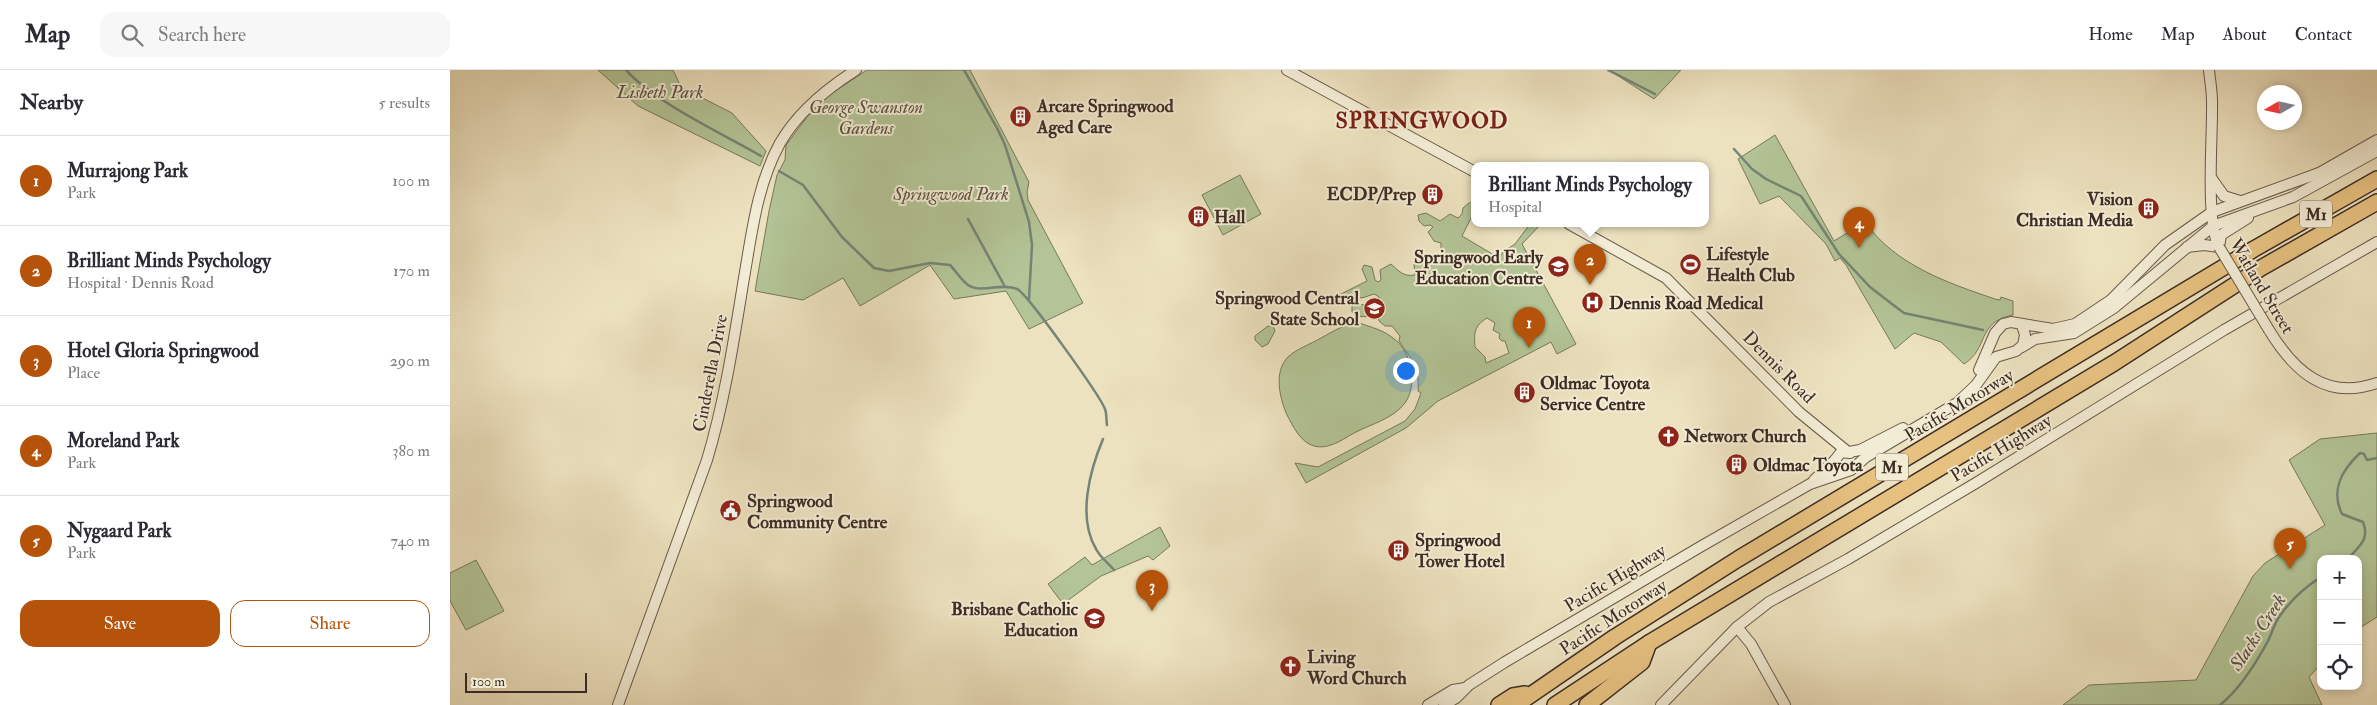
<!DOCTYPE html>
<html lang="en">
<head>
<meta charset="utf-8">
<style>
	:root { --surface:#fff; --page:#f7f7f7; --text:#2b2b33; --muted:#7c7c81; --line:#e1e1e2; --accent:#b45309 }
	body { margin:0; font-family:"IM FELL Double Pica",serif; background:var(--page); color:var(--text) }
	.controls { position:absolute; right:15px; bottom:15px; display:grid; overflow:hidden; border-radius:10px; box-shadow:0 2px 8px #0003 }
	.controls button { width:45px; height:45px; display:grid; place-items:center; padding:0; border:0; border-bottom:1px solid var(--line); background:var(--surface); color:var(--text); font:25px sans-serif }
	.compass { position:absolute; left:1807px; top:15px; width:45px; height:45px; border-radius:50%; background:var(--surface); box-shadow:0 2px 8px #0003; rotate:261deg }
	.scale { position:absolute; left:15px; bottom:12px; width:122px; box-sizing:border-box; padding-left:5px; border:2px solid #3d2c25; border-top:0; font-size:14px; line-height:18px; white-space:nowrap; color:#3d2c25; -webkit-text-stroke:4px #f3ecd5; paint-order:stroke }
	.you { position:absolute; left:955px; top:300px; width:18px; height:18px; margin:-12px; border:4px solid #fff; border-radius:50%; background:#1a73e8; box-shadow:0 0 0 8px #1a73e833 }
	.badge { display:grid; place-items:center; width:32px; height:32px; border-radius:50%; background:var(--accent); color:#fff; font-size:16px; font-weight:700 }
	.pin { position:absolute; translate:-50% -41px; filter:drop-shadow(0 1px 2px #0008) }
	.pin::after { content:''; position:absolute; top:26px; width:18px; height:15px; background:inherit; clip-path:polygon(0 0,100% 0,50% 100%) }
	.popup { position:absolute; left:1021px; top:92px; width:238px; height:65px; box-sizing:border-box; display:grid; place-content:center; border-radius:10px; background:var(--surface); filter:drop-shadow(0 1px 4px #0005); font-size:16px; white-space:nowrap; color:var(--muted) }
	.popup b { font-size:19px; color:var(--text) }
	.popup::after { content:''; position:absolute; left:50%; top:100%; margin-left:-10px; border:10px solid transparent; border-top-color:var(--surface) }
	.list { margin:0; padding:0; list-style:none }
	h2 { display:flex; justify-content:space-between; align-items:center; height:65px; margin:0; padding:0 20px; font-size:21px }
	h2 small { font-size:16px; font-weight:400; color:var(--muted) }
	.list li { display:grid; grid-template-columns:32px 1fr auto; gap:15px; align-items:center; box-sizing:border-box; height:90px; padding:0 20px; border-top:1px solid var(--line) }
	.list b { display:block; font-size:19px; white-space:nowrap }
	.list p { margin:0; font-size:16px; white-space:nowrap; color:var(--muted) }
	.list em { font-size:16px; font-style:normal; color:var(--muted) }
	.actions { display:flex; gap:10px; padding:15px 20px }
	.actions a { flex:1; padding:11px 0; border:1px solid var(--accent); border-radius:15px; text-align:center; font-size:18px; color:var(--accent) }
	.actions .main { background:var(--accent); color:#fff }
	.icon { flex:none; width:28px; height:28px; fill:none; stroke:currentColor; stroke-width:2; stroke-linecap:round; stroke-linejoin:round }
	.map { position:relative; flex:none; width:1927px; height:635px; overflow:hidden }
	header { display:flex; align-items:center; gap:30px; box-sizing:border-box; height:70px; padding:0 25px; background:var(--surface); border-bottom:1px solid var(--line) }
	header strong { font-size:24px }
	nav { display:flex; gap:28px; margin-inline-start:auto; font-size:18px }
	.search { width:350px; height:45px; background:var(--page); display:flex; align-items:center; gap:12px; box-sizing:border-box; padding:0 18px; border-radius:15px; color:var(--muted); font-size:19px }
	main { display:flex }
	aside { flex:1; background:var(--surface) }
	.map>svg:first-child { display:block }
	.green { fill:#b3c496; stroke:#78785e; fill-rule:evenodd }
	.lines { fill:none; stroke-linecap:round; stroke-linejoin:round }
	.stream { stroke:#758476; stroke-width:2.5 }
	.tertiary-casing { stroke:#695a4c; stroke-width:12 }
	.motorway-casing { stroke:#3d2c25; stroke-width:18 }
	.tertiary { stroke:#f3ecd5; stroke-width:10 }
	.motorway { stroke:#e6c180; stroke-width:15 }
	.tertiary-bridge-casing { stroke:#695a4c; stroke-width:12; stroke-linecap:butt }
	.tertiary-bridge { stroke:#f3ecd5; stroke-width:10 }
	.labels { text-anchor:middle; stroke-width:4; stroke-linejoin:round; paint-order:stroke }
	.shield { fill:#f3ecd5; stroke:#74665a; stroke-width:1 }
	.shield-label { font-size:16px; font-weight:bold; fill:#3d2c25 }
	.park-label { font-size:18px; font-style:italic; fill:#5a5241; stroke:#f3ecd5 }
	.poi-label { font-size:18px; font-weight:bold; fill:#3d2c25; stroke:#f3ecd5; text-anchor:start }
	.street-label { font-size:18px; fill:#3d2c25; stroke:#f3ecd5 }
	.water-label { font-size:19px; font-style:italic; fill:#545147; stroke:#f3ecd5 }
	.district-label { font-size:22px; font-weight:bold; letter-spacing:1px; fill:#7a1f14; stroke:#f3ecd5 }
</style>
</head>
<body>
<header>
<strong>Map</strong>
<div class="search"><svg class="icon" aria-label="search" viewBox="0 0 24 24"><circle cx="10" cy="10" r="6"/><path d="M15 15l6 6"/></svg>Search here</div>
<nav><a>Home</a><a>Map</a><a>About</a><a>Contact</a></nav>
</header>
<main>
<aside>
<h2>Nearby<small>5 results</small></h2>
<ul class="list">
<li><span class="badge">1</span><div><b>Murrajong Park</b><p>Park</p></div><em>100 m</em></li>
<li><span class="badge">2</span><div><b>Brilliant Minds Psychology</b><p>Hospital · Dennis Road</p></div><em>170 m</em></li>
<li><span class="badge">3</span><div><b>Hotel Gloria Springwood</b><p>Place</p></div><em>290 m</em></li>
<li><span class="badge">4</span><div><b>Moreland Park</b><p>Park</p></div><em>380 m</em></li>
<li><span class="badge">5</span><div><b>Nygaard Park</b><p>Park</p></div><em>740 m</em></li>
</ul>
<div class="actions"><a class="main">Save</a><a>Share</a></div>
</aside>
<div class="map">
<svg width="1927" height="635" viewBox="0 0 1927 635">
	<rect width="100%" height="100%" fill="#ede2bf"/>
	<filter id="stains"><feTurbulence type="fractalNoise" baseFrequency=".004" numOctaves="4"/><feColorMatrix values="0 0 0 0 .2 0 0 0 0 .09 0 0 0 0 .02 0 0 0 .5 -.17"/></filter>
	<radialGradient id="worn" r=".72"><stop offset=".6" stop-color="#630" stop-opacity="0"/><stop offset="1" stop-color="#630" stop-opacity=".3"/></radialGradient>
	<g class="green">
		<path d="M 148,0 L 223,0 L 231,17 L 282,43 L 316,81 L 310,96 L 188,36 Z"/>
		<path d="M 417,0 L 520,0 L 579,112 L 577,122 L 578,130 L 633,233 L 579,259 L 556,221 L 504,229 L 480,195 L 410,236 L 393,208 L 353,230 L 305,221 L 319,141 L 327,105 L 335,90 L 336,75 L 360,43 L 376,27 Z"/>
		<path d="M 1159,0 L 1231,0 L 1204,29 Z"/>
		<path d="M 1325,65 L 1384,171 L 1415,152 C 1445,195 1498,213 1545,229 L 1550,230 L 1551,227 L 1563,231 L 1563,245 C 1526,252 1539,279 1514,294 L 1491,272 L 1464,263 L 1445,279 L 1396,195 L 1390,188 L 1385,191 L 1376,174 L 1329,126 L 1310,134 L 1288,89 Z"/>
		<path d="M 790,105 L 811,144 L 773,165 L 752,125 Z"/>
		<path d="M 1019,133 L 1025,133 L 1025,140 L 1012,166 L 1049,188 L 1053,182 L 1065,174 L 1080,154 L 1091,154 L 1072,174 L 1126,274 L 1107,284 L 1101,272 L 988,331 L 956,358 L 856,413 L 845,393 L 868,397 L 955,351 L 965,339 L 971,323 L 968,321 C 970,297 961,289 949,271 L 950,266 L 942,256 L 935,256 L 929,251 L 928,244 C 918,247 910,249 902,242 L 902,236 L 907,233 L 917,236 L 931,232 L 928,226 L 924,224 L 912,228 L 904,226 L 898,232 L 887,230 L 885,225 L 889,225 L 917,211 L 912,199 L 914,195 L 922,197 L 925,210 L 928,212 L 931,210 L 930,200 L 941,194 C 949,201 953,207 965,205 L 964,194 L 971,188 L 991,189 L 991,173 L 984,171 L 978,162 L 983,157 L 980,155 L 974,156 L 969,151 L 968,145 L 976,143 L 990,151 L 1000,144 L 1008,148 L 1012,144 L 1013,138 ZM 1037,248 L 1045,253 L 1043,260 L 1050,264 L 1049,268 L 1052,271 L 1055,271 L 1059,283 L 1036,293 L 1035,287 L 1025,277 C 1024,263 1024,256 1037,248 Z"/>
		<path d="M 909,253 C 921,257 933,260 943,268 C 962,281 968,315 955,333 C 944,348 922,354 906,362 C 893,369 879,380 864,376 C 850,372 843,356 837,345 C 830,329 823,302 838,287 C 846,279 861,274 871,268 C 884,261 894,254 909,253 Z"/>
		<path d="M 818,256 L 823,256 L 825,261 L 818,274 L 812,277 L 805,270 L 805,266 Z"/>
		<path d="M 1927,363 L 1927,547 L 1908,559 L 1908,489 L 1871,489 L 1871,594 L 1859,607 L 1872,635 L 1613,635 L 1639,615 L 1746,610 L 1803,506 L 1815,493 L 1875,455 L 1839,390 L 1870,369 Z"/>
		<path d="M 710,457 L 720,476 L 703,490 L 698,486 L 651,506 L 613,534 L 598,514 L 635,487 L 642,495 Z"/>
		<path d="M 26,490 L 54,541 L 16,560 L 0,531 L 0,503 Z"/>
	</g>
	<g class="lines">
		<g class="stream">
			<path d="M 176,0 C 204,32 273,64 311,86"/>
			<path d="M 514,0 L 547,58 L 555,75 L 579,152 L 582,175 L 579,229"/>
			<path d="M 1158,0 L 1205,24"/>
			<path d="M 1284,79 L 1302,99 L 1316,109 L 1351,126 L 1389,184 L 1420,217 L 1442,234 L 1454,243 L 1533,260"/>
			<path d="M 329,101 L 353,115 L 392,167 L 424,198 L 439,201 L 480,193 L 500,195 C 506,201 511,210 518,215 C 531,224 552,212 567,219 C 577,223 650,326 655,339 C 657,344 656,350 657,355"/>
			<path d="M 518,149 L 554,215"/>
			<path d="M 653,369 C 640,400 627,447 646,479 C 650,487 658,493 664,500"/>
			<path d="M 1898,489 C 1909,476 1920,470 1913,452 L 1892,444 C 1880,420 1892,400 1910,383 L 1914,384 L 1917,390 L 1927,388"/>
			<path d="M 1770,635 C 1789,620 1806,593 1818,571 C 1822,563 1824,554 1829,547 C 1840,531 1855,517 1871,507"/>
		</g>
		<defs>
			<g id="tertiary">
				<path d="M 837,0 L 1025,102"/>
				<path d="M 1759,0 C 1760,10 1762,21 1762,31 C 1763,64 1755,151 1769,177"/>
				<path d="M 1762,109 L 1774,126 L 1790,131"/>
				<path d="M 1119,154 L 1216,208 L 1349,342 L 1398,382"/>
				<path d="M 1737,177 L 1754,175 L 1769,177"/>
				<path d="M 1769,177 L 1771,165 L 1798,148"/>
				<path d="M 1819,260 C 1844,301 1876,331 1927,313"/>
				<path d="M 1572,277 L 1585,269 L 1624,263 L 1664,238 L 1763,156 L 1843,127 L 1927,81"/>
				<path d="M 1529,300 L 1545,263 L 1553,254 L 1561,252 L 1603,259 L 1625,254 L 1661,230 L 1715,175 L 1762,142 L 1869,103 L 1927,70"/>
				<path d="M 1399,382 L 1410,380 L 1453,358"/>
				<path d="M 1397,401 L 1388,399 L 1385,390 L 1391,382 L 1400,383"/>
				<path d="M 1364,410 L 1385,390"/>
				<path d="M 1287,557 L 1301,574 L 1335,635"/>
				<path d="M 168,635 L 257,390 C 275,330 284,269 294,208 C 302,162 307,115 330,73 C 348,42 376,19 406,0"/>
				<path d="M 978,635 L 1003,620 L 1015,618"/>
				<path d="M 994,635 L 1006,628 L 1019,615 L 1055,592 L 1250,477 L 1360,414 L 1401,400 L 1416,387 L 1507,333 L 1526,315 L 1546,287 L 1566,281 L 1573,275 L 1575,265 L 1572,255"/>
				<path d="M 1211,635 L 1287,557 L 1319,532 L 1398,489 L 1526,413 L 1774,260 L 1927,172"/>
			</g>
			<g id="motorway">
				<path d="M 1049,635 L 1063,626 L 1075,624"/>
				<path d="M 1066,635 L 1165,567 L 1288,489 L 1804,179 L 1927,109"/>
				<path d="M 1105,635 L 1199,573 L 1664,293 L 1811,198 L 1927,132"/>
				<path d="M 1137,635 L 1192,592 L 1199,573"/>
			</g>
		</defs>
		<use href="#tertiary" class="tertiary-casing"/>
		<use href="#motorway" class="motorway-casing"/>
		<use href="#tertiary" class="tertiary"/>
		<use href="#motorway" class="motorway"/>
		<defs>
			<path id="tertiary-bridge" d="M 1769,177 L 1819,260"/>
		</defs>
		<use href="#tertiary-bridge" class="tertiary-bridge-casing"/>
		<use href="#tertiary-bridge" class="tertiary-bridge"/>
	</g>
	<defs>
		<symbol id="building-disc" viewBox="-11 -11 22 22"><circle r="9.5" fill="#8f2418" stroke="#f3ecd5"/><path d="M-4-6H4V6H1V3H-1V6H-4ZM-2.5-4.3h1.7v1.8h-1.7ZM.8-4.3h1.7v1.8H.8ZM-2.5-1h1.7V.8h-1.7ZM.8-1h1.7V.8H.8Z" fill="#fff"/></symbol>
		<symbol id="stadium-disc" viewBox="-11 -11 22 22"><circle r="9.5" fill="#8f2418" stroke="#f3ecd5"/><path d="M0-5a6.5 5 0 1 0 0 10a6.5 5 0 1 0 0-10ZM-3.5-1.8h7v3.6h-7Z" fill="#fff"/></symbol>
		<symbol id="school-disc" viewBox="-11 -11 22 22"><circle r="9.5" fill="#8f2418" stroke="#f3ecd5"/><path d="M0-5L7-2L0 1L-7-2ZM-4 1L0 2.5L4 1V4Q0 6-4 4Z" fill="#fff"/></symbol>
		<symbol id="hospital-disc" viewBox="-11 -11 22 22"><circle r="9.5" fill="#8f2418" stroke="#f3ecd5"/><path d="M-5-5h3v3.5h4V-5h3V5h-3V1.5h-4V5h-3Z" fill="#fff"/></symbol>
		<symbol id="church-disc" viewBox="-11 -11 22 22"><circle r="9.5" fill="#8f2418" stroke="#f3ecd5"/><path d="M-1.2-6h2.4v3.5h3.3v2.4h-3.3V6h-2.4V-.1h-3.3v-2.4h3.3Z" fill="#fff"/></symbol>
		<symbol id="civic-disc" viewBox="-11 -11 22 22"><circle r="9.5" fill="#8f2418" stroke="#f3ecd5"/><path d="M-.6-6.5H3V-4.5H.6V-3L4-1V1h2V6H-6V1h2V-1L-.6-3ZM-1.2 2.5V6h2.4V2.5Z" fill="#fff"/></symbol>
	</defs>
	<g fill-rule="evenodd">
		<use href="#building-disc" x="558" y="34" width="25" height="25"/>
		<use href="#building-disc" x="970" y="112" width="25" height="25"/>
		<use href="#building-disc" x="1686" y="126" width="25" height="25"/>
		<use href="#building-disc" x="736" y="134" width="25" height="25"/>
		<use href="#stadium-disc" x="1228" y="182" width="25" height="25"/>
		<use href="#school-disc" x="1096" y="184" width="25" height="25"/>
		<use href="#hospital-disc" x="1130" y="220" width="25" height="25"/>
		<use href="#school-disc" x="912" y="226" width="25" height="25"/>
		<use href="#building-disc" x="1062" y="310" width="25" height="25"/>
		<use href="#church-disc" x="1206" y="354" width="25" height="25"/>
		<use href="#building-disc" x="1274" y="382" width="25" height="25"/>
		<use href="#civic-disc" x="268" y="428" width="25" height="25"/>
		<use href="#building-disc" x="936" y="468" width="25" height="25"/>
		<use href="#school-disc" x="632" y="536" width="25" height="25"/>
		<use href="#church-disc" x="828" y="584" width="25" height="25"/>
	</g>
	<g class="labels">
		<g class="shield">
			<rect x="1850" y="130.5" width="32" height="27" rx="4"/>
			<rect x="1426" y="383.5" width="32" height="27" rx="4"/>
		</g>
		<g class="shield-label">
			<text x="1866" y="150">M1</text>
			<text x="1442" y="403">M1</text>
		</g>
		<g class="park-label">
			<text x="210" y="28">Lisbeth Park</text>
			<text x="416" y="43">George Swanston<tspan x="416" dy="21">Gardens</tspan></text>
			<text x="501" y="130">Springwood Park</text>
		</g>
		<g class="poi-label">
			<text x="587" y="42">Arcare Springwood<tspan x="587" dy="21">Aged Care</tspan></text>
			<text x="966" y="130" text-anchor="end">ECDP/Prep</text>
			<text x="1683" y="135" text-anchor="end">Vision<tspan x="1683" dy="21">Christian Media</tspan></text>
			<text x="764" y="153">Hall</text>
			<text x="1256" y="190">Lifestyle<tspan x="1256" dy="21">Health Club</tspan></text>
			<text x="1093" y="193" text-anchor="end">Springwood Early<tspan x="1093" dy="21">Education Centre</tspan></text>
			<text x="909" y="234" text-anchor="end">Springwood Central<tspan x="909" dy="21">State School</tspan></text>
			<text x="1159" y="239">Dennis Road Medical</text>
			<text x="1090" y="319">Oldmac Toyota<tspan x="1090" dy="21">Service Centre</tspan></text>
			<text x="1234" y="372">Networx Church</text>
			<text x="1303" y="401">Oldmac Toyota</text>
			<text x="297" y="437">Springwood<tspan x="297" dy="21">Community Centre</tspan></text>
			<text x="965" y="476">Springwood<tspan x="965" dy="21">Tower Hotel</tspan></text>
			<text x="628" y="545" text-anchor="end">Brisbane Catholic<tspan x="628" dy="21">Education</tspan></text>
			<text x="857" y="593">Living<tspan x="857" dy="21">Word Church</tspan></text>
		</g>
		<g class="street-label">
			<text transform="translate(1812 216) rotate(59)" y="6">Watland Street</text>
			<text transform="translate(1329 297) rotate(45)" y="6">Dennis Road</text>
			<text transform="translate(260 303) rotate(-79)" y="6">Cinderella Drive</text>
			<text transform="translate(1509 335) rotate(-31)" y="6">Pacific Motorway</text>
			<text transform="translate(1551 378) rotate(-31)" y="6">Pacific Highway</text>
			<text transform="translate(1165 508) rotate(-31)" y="6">Pacific Highway</text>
			<text transform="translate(1163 547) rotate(-33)" y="6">Pacific Motorway</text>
		</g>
		<g class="water-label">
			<text transform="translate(1807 562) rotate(-57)" y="7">Slacks Creek</text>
		</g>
		<g class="district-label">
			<text x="972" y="58">SPRINGWOOD</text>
		</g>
	</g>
	<rect width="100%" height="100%" filter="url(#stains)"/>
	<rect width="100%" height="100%" fill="url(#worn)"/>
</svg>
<div class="controls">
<button>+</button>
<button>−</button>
<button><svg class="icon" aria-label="locate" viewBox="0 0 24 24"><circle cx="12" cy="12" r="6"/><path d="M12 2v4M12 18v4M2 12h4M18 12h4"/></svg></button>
</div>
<svg class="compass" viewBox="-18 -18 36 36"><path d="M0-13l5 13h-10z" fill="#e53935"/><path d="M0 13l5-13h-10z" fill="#7c7c81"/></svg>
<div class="scale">100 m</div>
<div class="you"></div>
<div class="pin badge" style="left:1079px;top:278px">1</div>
<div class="pin badge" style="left:1140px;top:215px">2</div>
<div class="popup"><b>Brilliant Minds Psychology</b>Hospital</div>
<div class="pin badge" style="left:702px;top:541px">3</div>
<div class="pin badge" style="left:1409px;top:178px">4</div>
<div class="pin badge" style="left:1840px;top:499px">5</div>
</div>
</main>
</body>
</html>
